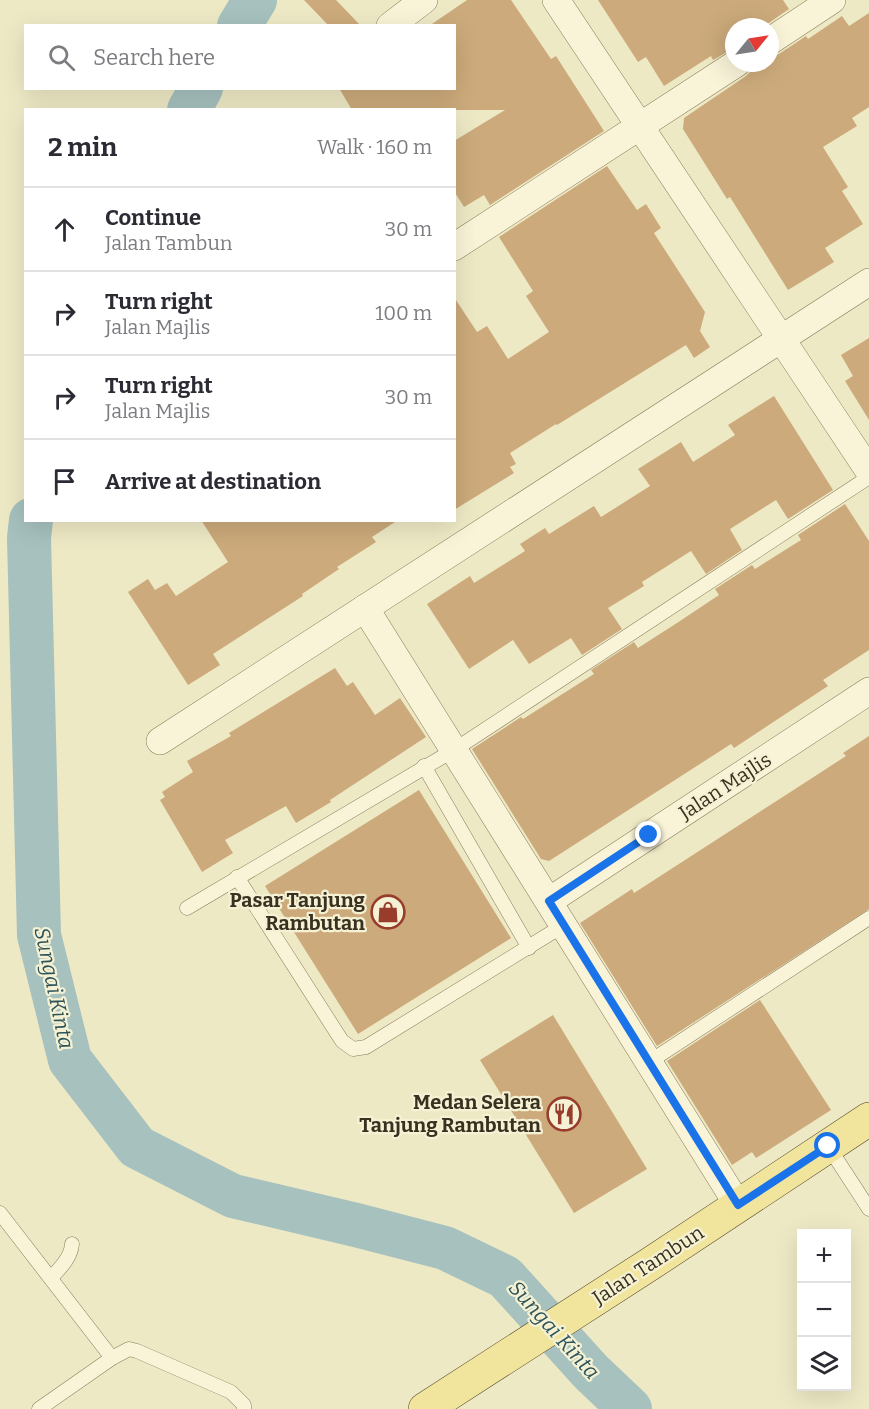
<!DOCTYPE html>
<html lang="en">
<head>
<meta charset="utf-8">
<style>
	:root { --surface:#fff; --page:#f2f2f3; --text:#2b2b33; --muted:#7c7c81; --line:#e1e1e2 }
	body { margin:0; font-family:Bitter,serif; background:var(--page); color:var(--text) }
	.controls { position:absolute; right:18px; bottom:18px; display:grid; overflow:hidden; border-radius:0px; box-shadow:0 6px 24px #0002 }
	.controls button { width:54px; height:54px; display:grid; place-items:center; padding:0; border:0; border-bottom:2px solid var(--line); background:var(--surface); color:var(--text); font:30px sans-serif }
	.compass { position:absolute; left:725px; top:18px; width:54px; height:54px; border-radius:50%; background:var(--surface); box-shadow:0 6px 24px #0002; rotate:60deg }
	.stop { position:absolute; width:18px; height:18px; margin:-14px; border:4px solid #1a73e8; border-radius:50%; background:#fff }
	.stop.end { background:#1a73e8; border-color:#fff; box-shadow:0 2px 6px #0008 }
	.list { margin:0; padding:0; list-style:none }
	h2 { display:flex; justify-content:space-between; align-items:center; height:78px; margin:0; padding:0 24px; font-size:26px }
	h2 small { font-size:20px; font-weight:400; color:var(--muted) }
	.list li { display:grid; grid-template-columns:39px 1fr auto; gap:18px; align-items:center; box-sizing:border-box; height:84px; padding:0 24px; border-top:2px solid var(--line) }
	.list b { display:block; font-size:22px; white-space:nowrap }
	.list p { margin:0; font-size:20px; white-space:nowrap; color:var(--muted) }
	.list em { font-size:20px; font-style:normal; color:var(--muted) }
	.icon { flex:none; width:33px; height:33px; fill:none; stroke:currentColor; stroke-width:2; stroke-linecap:round; stroke-linejoin:round }
	.map { position:relative; flex:none; width:869px; height:1409px; overflow:hidden }
	.search { position:absolute; background:var(--surface); box-shadow:0 6px 24px #0002; left:24px; top:24px; width:432px; height:66px; display:flex; align-items:center; gap:15px; box-sizing:border-box; padding:0 21px; border-radius:0px; color:var(--muted); font-size:22px }
	.panel { position:absolute; background:var(--surface); box-shadow:0 6px 24px #0002; left:24px; top:108px; width:432px; height:414px; border-radius:0px }
	.map>svg:first-child { display:block }
	.lines { fill:none; stroke-linecap:round; stroke-linejoin:round }
	.river { stroke:#a6c1be; stroke-width:44 }
	.building { fill:#ccaa7b }
	.service-casing { stroke:#897b5b; stroke-width:15 }
	.minor-casing { stroke:#897b5b; stroke-width:28 }
	.primary-casing { stroke:#57482f; stroke-width:34 }
	.service { stroke:#f9f4d8; stroke-width:14 }
	.minor { stroke:#f9f4d8; stroke-width:27 }
	.primary { stroke:#f1e59d; stroke-width:33 }
	.route { stroke:#1a73e8; stroke-width:8 }
	.labels { text-anchor:middle; stroke-width:4.5; stroke-linejoin:round; paint-order:stroke }
	.street-label { font-size:20px; fill:#39301f; stroke:#f5f1d4 }
	.poi-label { font-size:20px; font-weight:bold; fill:#39301f; stroke:#f5f1d4; text-anchor:end }
	.water-label { font-size:21px; font-style:italic; fill:#2e5459; stroke:#f5f1d4 }
</style>
</head>
<body>
<div class="map">
<svg width="869" height="1409" viewBox="0 0 869 1409">
	<rect width="100%" height="100%" fill="#eee9c5"/>
	<g class="lines">
		<g class="river">
			<path d="M 239,26 L 255,0"/>
			<path d="M 189,110 L 201,88"/>
			<path d="M 31,520 L 29,538 L 39,935 L 70,1060 L 137,1147 L 233,1196 L 356,1225 L 445,1248 L 505,1277 L 591,1372 L 630,1409"/>
		</g>
	</g>
	<g class="building">
		<path d="M 304,0 L 336,0 L 361,26 L 329,26 Z"/>
		<path d="M 467,0 L 511,0 L 551,59 L 556,56 L 604,131 L 490,205 L 484,195 L 464,207 L 454,191 L 454,141 L 505,110 L 352,110 L 339,88 L 454,88 L 454,26 L 429,26 Z"/>
		<path d="M 598,0 L 783,0 L 789,9 L 763,27 L 734,27 L 734,48 L 713,60 L 711,56 L 664,86 L 646,57 L 638,62 Z"/>
		<path d="M 869,13 L 869,107 L 852,118 L 857,126 L 823,147 L 848,187 L 842,191 L 863,224 L 825,248 L 834,262 L 788,290 L 730,197 L 727,199 L 683,129 L 684,118 L 746,76 L 751,71 L 753,63 L 770,63 L 770,57 L 779,54 L 806,36 L 808,39 L 842,16 L 849,26 Z"/>
		<path d="M 607,166 L 637,210 L 646,204 L 661,228 L 654,233 L 705,312 L 700,331 L 710,347 L 694,358 L 686,345 L 557,425 L 556,424 L 510,453 L 516,464 L 510,467 L 514,473 L 454,510 L 454,297 L 477,332 L 487,326 L 508,359 L 549,332 L 526,296 L 533,291 L 499,237 Z"/>
		<path d="M 869,338 L 869,420 L 845,381 L 853,376 L 841,355 Z"/>
		<path d="M 774,396 L 833,490 L 788,519 L 776,500 L 730,529 L 742,550 L 706,574 L 691,551 L 642,582 L 644,586 L 608,608 L 622,629 L 582,655 L 571,638 L 529,664 L 513,640 L 469,669 L 427,604 L 470,576 L 474,583 L 525,551 L 520,544 L 545,528 L 549,534 L 594,506 L 601,517 L 650,486 L 638,469 L 681,442 L 693,462 L 735,435 L 728,425 Z"/>
		<path d="M 845,504 L 869,541 L 869,650 L 823,680 L 828,686 L 734,748 L 731,744 L 549,861 L 541,859 L 472,749 L 521,717 L 523,719 L 594,674 L 591,670 L 634,642 L 638,648 L 680,621 L 719,595 L 715,589 L 752,565 L 755,569 L 801,540 L 798,535 Z"/>
		<path d="M 201,520 L 398,520 L 372,537 L 376,542 L 337,567 L 339,569 L 302,594 L 303,596 L 213,654 L 220,665 L 188,685 L 128,592 L 148,579 L 155,590 L 167,583 L 176,596 L 228,562 Z"/>
		<path d="M 335,668 L 347,686 L 353,682 L 375,715 L 400,698 L 426,737 L 330,800 L 331,802 L 296,823 L 286,806 L 225,840 L 233,853 L 202,872 L 160,800 L 165,797 L 162,792 L 193,772 L 187,761 L 231,736 L 229,733 Z"/>
		<path d="M 869,736 L 869,909 L 657,1046 L 580,923 L 632,889 L 634,893 L 792,791 L 846,756 L 843,753 Z"/>
		<path d="M 419,790 L 511,938 L 358,1034 L 265,886 Z"/>
		<path d="M 760,1000 L 831,1110 L 756,1158 L 752,1152 L 732,1165 L 667,1061 Z"/>
		<path d="M 553,1015 L 647,1169 L 574,1213 L 480,1060 Z"/>
	</g>
	<g class="lines">
		<defs>
			<g id="service">
				<path d="M 424,766 L 529,948"/>
				<path d="M 237,877 L 342,1041 L 353,1049 L 366,1047 L 564,925"/>
				<path d="M 187,908 L 454,750 L 869,477"/>
				<path d="M 649,1062 L 869,918"/>
				<path d="M 828,1146 L 869,1209"/>
				<path d="M 0,1213 L 112,1358"/>
				<path d="M 51,1278 C 59,1269 71,1258 72,1244"/>
				<path d="M 39,1409 L 112,1358 L 129,1349 L 137,1351 L 231,1392 L 244,1405 L 244,1409"/>
			</g>
			<g id="minor">
				<path d="M 556,0 L 869,471"/>
				<path d="M 390,26 L 424,0"/>
				<path d="M 770,41 L 832,0"/>
				<path d="M 454,247 L 737,63"/>
				<path d="M 365,608 L 738,1205"/>
				<path d="M 160,741 L 869,282"/>
				<path d="M 549,901 L 869,691"/>
			</g>
			<path id="primary" d="M 425,1409 L 650,1264 L 869,1119"/>
		</defs>
		<use href="#service" class="service-casing"/>
		<use href="#minor" class="minor-casing"/>
		<use href="#primary" class="primary-casing"/>
		<use href="#service" class="service"/>
		<use href="#minor" class="minor"/>
		<use href="#primary" class="primary"/>
	</g>
	<g class="lines">
		<path class="route" d="M 649,835 L 549,901 L 738,1205 L 828,1146"/>
	</g>
	<defs>
		<symbol id="shop-ring" viewBox="-11 -11 22 22"><circle r="9.5" fill="#f5f1d4" stroke="#983d2b" stroke-width="1.5"/><path d="M-5-2.5h2.3a2.7 3.5 0 0 1 5.4 0H5L5.5 6h-11ZM-1.5-2.5h3a1.5 2.3 0 0 0-3 0Z" fill="#983d2b"/></symbol>
		<symbol id="restaurant-ring" viewBox="-11 -11 22 22"><circle r="9.5" fill="#f5f1d4" stroke="#983d2b" stroke-width="1.5"/><path d="M-5-6h1v4h1v-4h1v4h1v-4h1v5L-1.5 .5V6h-2V.5L-5-1ZM5-6V6H3V1.5H1.5Q1.5-4 5-6Z" fill="#983d2b"/></symbol>
	</defs>
	<g fill-rule="evenodd">
		<use href="#shop-ring" x="369" y="893" width="38" height="38"/>
		<use href="#restaurant-ring" x="545" y="1095" width="38" height="38"/>
	</g>
	<g class="labels">
		<g class="street-label">
			<text transform="translate(725 786) rotate(-33)" y="7">Jalan Majlis</text>
			<text transform="translate(648 1265) rotate(-33)" y="7">Jalan Tambun</text>
		</g>
		<g class="poi-label">
			<text x="365" y="907">Pasar Tanjung<tspan x="365" dy="23">Rambutan</tspan></text>
			<text x="541" y="1109">Medan Selera<tspan x="541" dy="23">Tanjung Rambutan</tspan></text>
		</g>
		<g class="water-label">
			<text transform="translate(54 988) rotate(78)" y="7">Sungai Kinta</text>
			<text transform="translate(554 1330) rotate(48)" y="7">Sungai Kinta</text>
		</g>
	</g>
</svg>
<div class="controls">
<button>+</button>
<button>−</button>
<button><svg class="icon" aria-label="layers" viewBox="0 0 24 24"><path d="M12 4l9 5-9 5-9-5zM3 14l9 5 9-5"/></svg></button>
</div>
<svg class="compass" viewBox="-18 -18 36 36"><path d="M0-13l5 13h-10z" fill="#e53935"/><path d="M0 13l5-13h-10z" fill="#7c7c81"/></svg>
<div class="stop" style="left:828px;top:1146px"></div>
<div class="stop end" style="left:649px;top:835px"></div>
<div class="search"><svg class="icon" aria-label="search" viewBox="0 0 24 24"><circle cx="10" cy="10" r="6"/><path d="M15 15l6 6"/></svg>Search here</div>
<section class="panel">
<h2>2 min<small>Walk · 160 m</small></h2>
<ul class="list">
<li><svg class="icon" aria-label="ahead" viewBox="0 0 24 24"><path d="M12 20V5M6 11l6-6 6 6"/></svg><div><b>Continue</b><p>Jalan Tambun</p></div><em>30 m</em></li>
<li><svg class="icon" aria-label="right" viewBox="0 0 24 24"><path d="M7 20v-9h11M14 6l5 5-5 5"/></svg><div><b>Turn right</b><p>Jalan Majlis</p></div><em>100 m</em></li>
<li><svg class="icon" aria-label="right" viewBox="0 0 24 24"><path d="M7 20v-9h11M14 6l5 5-5 5"/></svg><div><b>Turn right</b><p>Jalan Majlis</p></div><em>30 m</em></li>
<li><svg class="icon" aria-label="arrive" viewBox="0 0 24 24"><path d="M6 21V4h12l-3 4 3 4H6"/></svg><div><b>Arrive at destination</b></div></li>
</ul>
</section>
</div>
</body>
</html>
